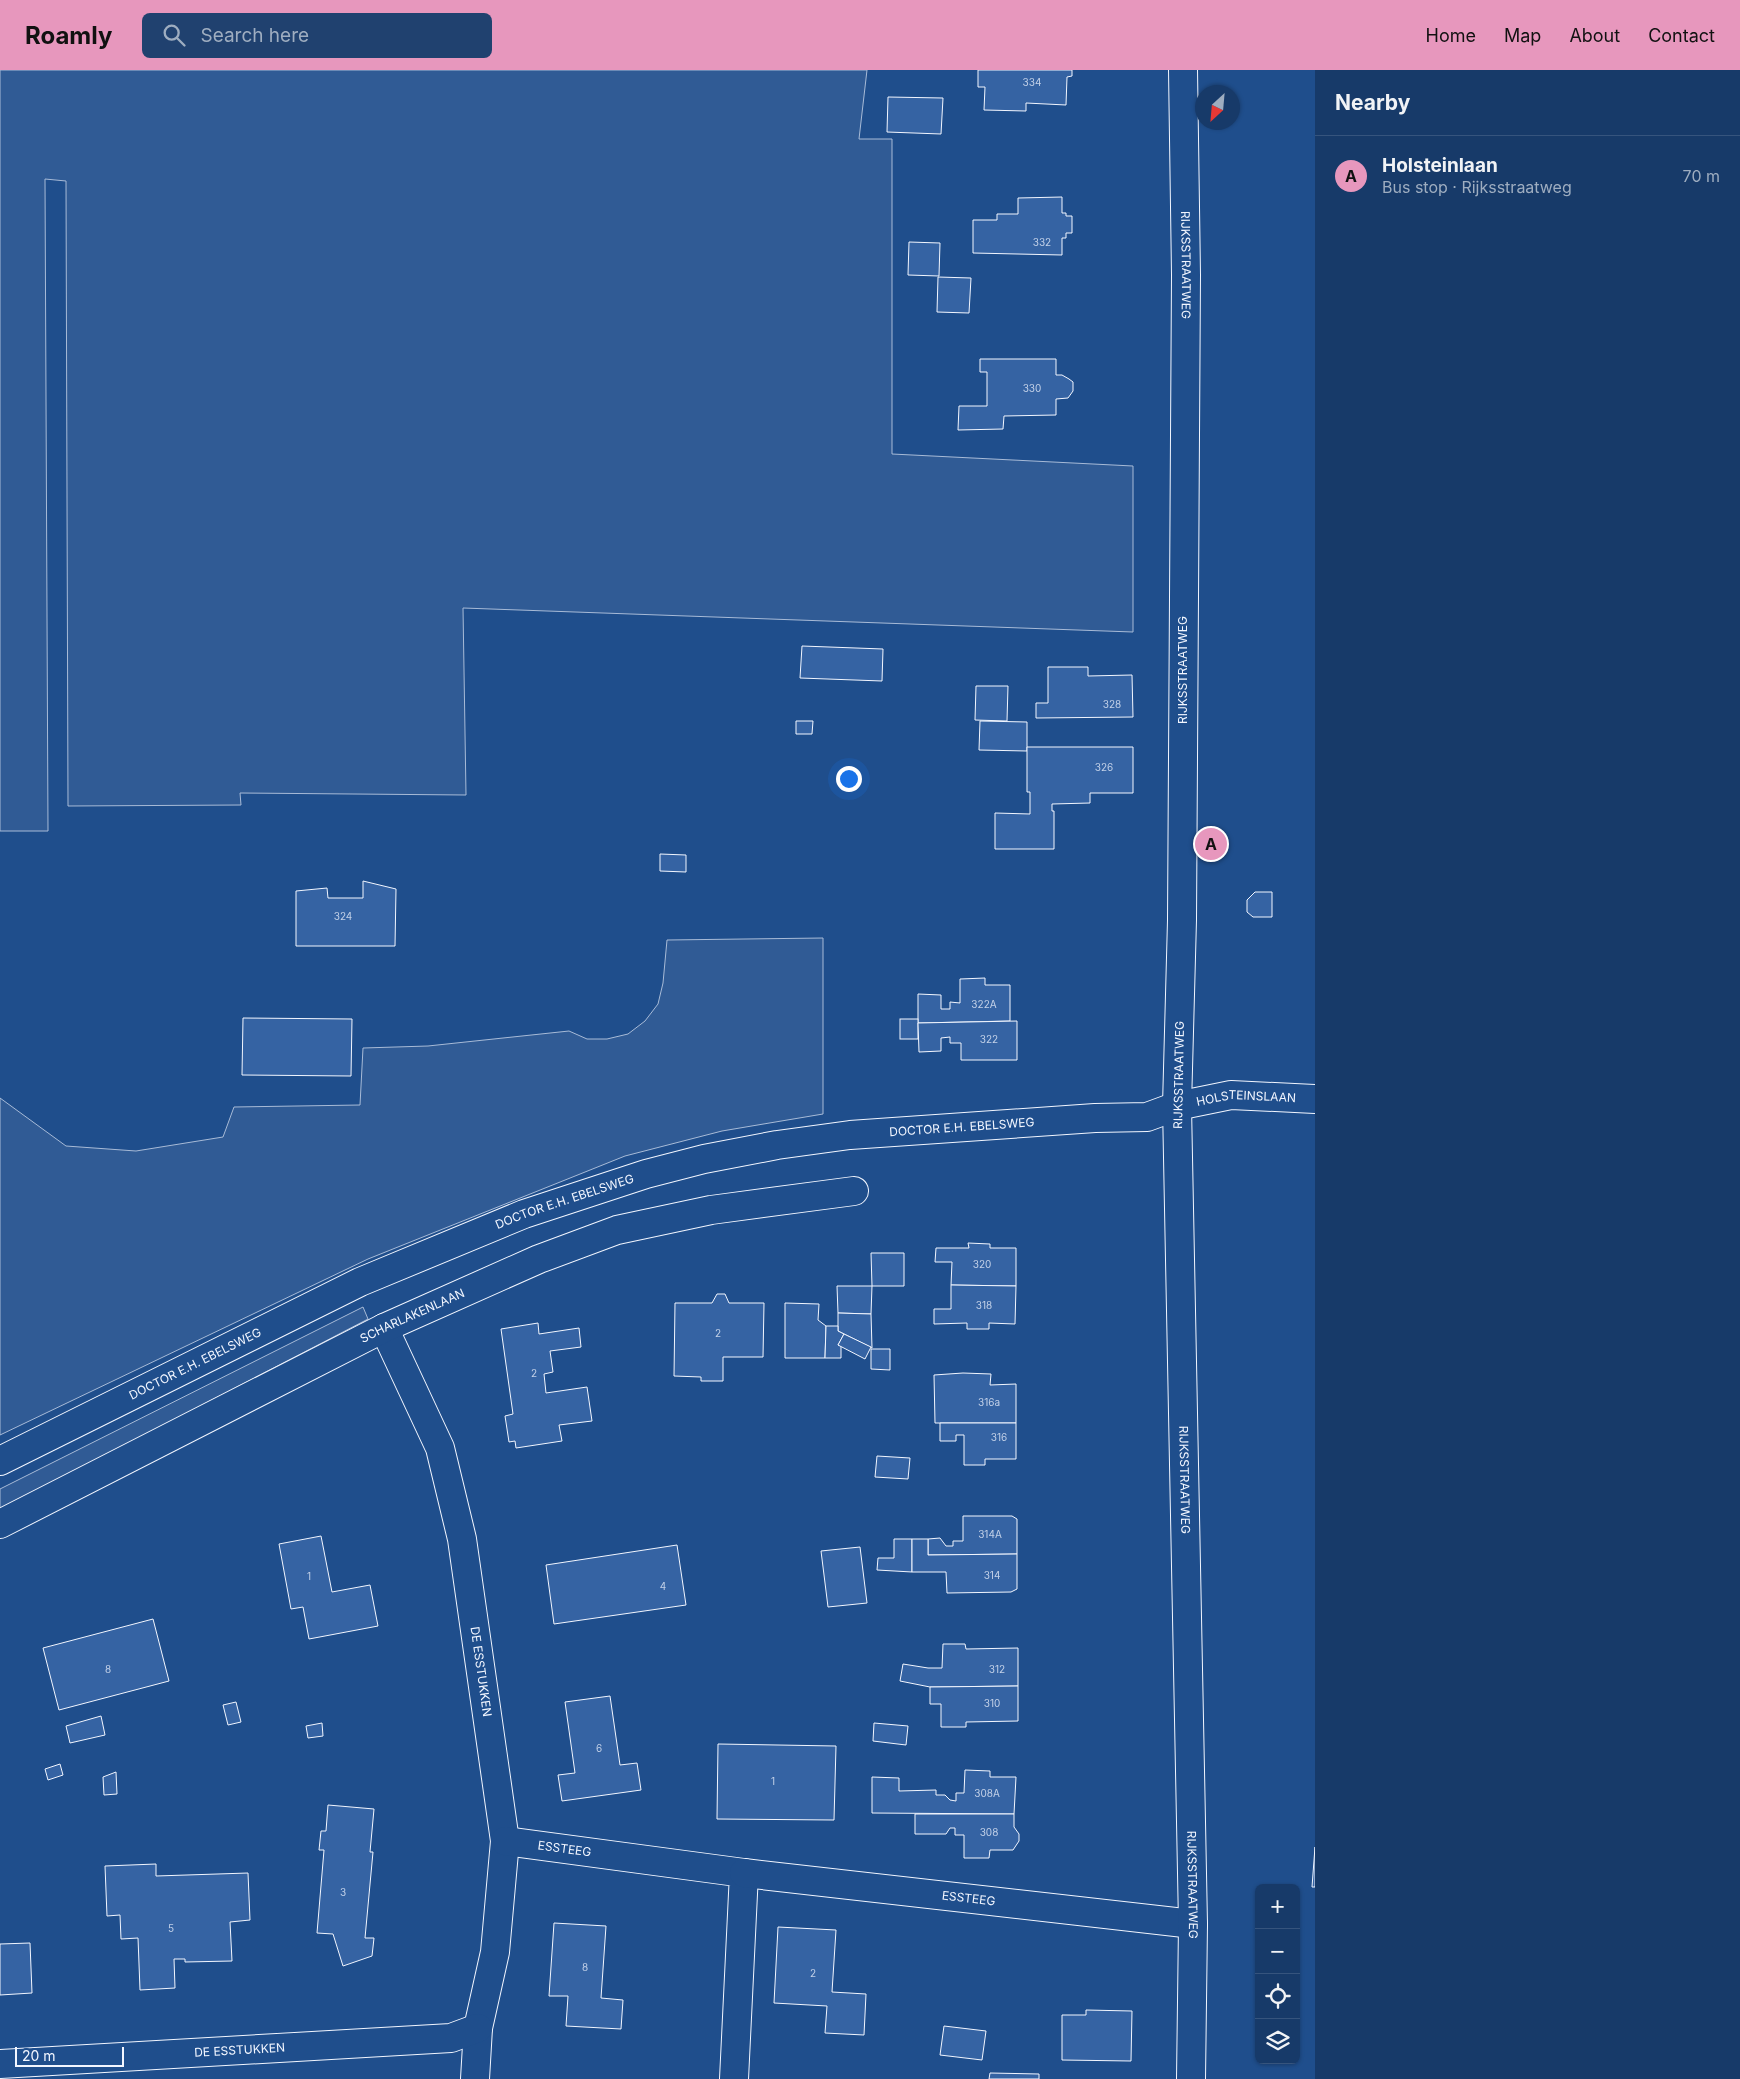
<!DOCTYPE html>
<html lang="en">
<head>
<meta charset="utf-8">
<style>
	:root { --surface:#173a69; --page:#20416f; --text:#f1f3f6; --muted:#9eadc0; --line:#36547d; --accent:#e797bd }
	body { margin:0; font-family:Inter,sans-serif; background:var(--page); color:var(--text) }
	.controls { position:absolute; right:15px; bottom:15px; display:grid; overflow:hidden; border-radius:8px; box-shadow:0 1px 4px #0004 }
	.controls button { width:45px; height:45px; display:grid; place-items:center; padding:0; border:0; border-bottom:1px solid var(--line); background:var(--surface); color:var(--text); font:25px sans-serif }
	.compass { position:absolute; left:1195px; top:15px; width:45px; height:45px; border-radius:50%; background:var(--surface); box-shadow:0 1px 4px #0004; rotate:206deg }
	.scale { position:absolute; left:15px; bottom:12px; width:109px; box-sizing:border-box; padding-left:5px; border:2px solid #f2f6ff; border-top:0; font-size:14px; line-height:18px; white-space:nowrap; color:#f2f6ff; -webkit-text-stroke:4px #1f4e8c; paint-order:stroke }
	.you { position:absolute; left:848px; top:708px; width:18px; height:18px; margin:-12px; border:4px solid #fff; border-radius:50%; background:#1a73e8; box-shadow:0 0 0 8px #1a73e833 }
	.badge { display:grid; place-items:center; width:32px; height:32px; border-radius:50%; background:var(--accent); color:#111; font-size:16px; font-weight:700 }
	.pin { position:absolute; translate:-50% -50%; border:2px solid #fff; box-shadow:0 1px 5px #0006 }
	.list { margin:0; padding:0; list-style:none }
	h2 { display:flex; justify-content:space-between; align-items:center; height:65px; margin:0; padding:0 20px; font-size:21px }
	h2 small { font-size:16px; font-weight:400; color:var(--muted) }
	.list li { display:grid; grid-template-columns:32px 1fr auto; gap:15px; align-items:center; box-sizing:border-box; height:80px; padding:0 20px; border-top:1px solid var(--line) }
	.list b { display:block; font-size:19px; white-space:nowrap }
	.list p { margin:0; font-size:16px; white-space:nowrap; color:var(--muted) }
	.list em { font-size:16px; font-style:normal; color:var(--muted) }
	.icon { flex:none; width:28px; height:28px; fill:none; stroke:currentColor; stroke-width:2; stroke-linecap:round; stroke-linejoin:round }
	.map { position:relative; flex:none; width:1315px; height:2009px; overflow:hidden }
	header { display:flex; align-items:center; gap:30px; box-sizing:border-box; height:70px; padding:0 25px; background:var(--accent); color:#111 }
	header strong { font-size:24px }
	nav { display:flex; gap:28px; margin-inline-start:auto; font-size:18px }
	.search { width:350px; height:45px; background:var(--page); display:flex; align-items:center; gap:12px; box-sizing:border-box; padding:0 18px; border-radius:8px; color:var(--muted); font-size:19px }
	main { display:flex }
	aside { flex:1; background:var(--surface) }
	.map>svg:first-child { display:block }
	.built { fill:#305b95; stroke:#a8bbd7 }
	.building { fill:#3563a3; stroke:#f2f6ff }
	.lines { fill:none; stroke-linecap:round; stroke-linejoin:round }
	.minor-casing { stroke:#f2f6ff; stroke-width:30 }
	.secondary-casing { stroke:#f2f6ff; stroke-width:30 }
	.minor { stroke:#1f4e8c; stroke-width:28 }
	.secondary { stroke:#1f4e8c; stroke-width:28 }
	.labels { text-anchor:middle; stroke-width:4; stroke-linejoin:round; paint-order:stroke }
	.number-label { font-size:10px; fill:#c3d1e8 }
	.street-label { font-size:12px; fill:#f2f6ff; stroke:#1f4e8c }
</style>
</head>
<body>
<header>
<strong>Roamly</strong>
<div class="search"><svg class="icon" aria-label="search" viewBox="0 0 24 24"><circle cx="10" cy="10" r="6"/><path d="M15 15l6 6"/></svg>Search here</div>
<nav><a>Home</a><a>Map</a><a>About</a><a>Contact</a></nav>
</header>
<main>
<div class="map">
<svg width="1315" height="2009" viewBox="0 0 1315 2009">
	<rect width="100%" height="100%" fill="#1f4e8c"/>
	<g class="built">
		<path d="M 0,0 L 867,0 L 859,69 L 892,69 L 892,384 L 1133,396 L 1133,562 L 463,538 L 466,725 L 240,723 L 241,735 L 68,736 L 66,111 L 45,109 L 48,761 L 0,761 Z"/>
		<path d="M 823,868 L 823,1044 L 722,1061 L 625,1086 L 368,1189 L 0,1365 L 0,1028 L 66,1076 L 136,1081 L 223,1067 L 234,1037 L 360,1035 L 363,978 L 428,976 L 569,961 L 587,969 L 607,969 L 628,964 L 645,951 L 658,934 L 663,913 L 667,870 Z"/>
		<path d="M 363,1237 L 368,1249 L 0,1440 L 0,1419 Z"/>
	</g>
	<g class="building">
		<path d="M 978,0 L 1072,0 L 1072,6 L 1067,7 L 1066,35 L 1026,33 L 1026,41 L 984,40 L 985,17 L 978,17 Z"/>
		<path d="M 888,27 L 943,28 L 941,64 L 887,62 Z"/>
		<path d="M 1062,127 L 1062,143 L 1066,143 L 1066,146 L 1072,146 L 1072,163 L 1066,163 L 1066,168 L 1062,168 L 1062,185 L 973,183 L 973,150 L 997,150 L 997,144 L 1018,144 L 1018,128 Z"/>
		<path d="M 909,172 L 940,173 L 939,206 L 908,205 Z"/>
		<path d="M 938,207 L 971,208 L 969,243 L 937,242 Z"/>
		<path d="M 980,289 L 1056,289 L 1056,305 L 1062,305 L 1069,309 L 1073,312 L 1073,321 L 1068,328 L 1056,329 L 1056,345 L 1004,346 L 1003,359 L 958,360 L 959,336 L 987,336 L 987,302 L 980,302 Z"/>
		<path d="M 802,576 L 883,579 L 882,611 L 800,608 Z"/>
		<path d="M 1048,597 L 1088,597 L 1088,606 L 1132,605 L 1133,647 L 1036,648 L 1036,633 L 1048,633 Z"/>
		<path d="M 976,616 L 1008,616 L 1007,651 L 975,650 Z"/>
		<path d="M 796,651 L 813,651 L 812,664 L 796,664 Z"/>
		<path d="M 980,651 L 1027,652 L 1027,681 L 979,680 Z"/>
		<path d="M 1027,677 L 1133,677 L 1133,723 L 1090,723 L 1090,733 L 1052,734 L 1052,741 L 1054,741 L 1054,779 L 995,779 L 995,743 L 1030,744 L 1030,722 L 1027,722 Z"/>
		<path d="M 660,784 L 686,785 L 686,802 L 660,801 Z"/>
		<path d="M 363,811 L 396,819 L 395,876 L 296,876 L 296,821 L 327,818 L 328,828 L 363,828 Z"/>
		<path d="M 1255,822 L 1272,822 L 1272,847 L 1253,847 L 1247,842 L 1247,830 Z"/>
		<path d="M 985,908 L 985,915 L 1010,915 L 1010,951 L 918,953 L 918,924 L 941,925 L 941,939 L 950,939 L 950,932 L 960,933 L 960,909 Z"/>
		<path d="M 243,948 L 352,949 L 351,1006 L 242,1005 Z"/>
		<rect x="900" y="949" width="18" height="20"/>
		<path d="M 1017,951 L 1017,990 L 961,990 L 961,973 L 950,973 L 950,967 L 941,968 L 941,981 L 919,982 L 918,953 Z"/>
		<path d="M 968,1173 L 990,1174 L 990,1178 L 1016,1178 L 1016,1216 L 951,1215 L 952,1192 L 935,1192 L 936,1178 L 969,1178 Z"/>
		<path d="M 871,1183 L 904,1183 L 904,1216 L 872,1216 Z"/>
		<path d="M 951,1215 L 1016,1216 L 1015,1254 L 989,1253 L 989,1259 L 967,1259 L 967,1253 L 934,1254 L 934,1239 L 951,1239 Z"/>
		<path d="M 837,1216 L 872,1216 L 871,1244 L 838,1243 Z"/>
		<path d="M 717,1224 L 725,1224 L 729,1233 L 764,1233 L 763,1287 L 723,1287 L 723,1311 L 701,1311 L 701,1307 L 674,1306 L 675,1233 L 712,1233 Z"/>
		<path d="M 785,1233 L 819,1234 L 818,1250 L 826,1256 L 825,1288 L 785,1288 Z"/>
		<path d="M 838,1243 L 871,1244 L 872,1278 L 838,1261 Z"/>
		<path d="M 538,1253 L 539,1264 L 579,1258 L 581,1277 L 550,1281 L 553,1302 L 544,1304 L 546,1323 L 587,1317 L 592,1351 L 559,1355 L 562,1371 L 516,1378 L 515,1371 L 509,1372 L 505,1346 L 513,1344 L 501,1259 Z"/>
		<path d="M 826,1256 L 838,1256 L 838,1261 L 844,1264 L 838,1275 L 841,1276 L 841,1288 L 825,1288 Z"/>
		<path d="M 844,1264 L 871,1277 L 865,1289 L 838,1275 Z"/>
		<path d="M 871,1279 L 890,1279 L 890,1300 L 871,1299 Z"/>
		<path d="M 963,1303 L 991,1304 L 990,1315 L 1016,1314 L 1016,1353 L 935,1353 L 934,1305 Z"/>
		<path d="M 940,1353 L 1016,1353 L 1016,1389 L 985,1389 L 985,1395 L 964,1395 L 964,1365 L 956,1365 L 956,1371 L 940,1371 Z"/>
		<path d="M 877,1386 L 910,1388 L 908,1409 L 875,1407 Z"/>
		<path d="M 963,1446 L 1012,1446 L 1017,1449 L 1017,1484 L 928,1485 L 928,1469 L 940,1468 L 946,1476 L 953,1476 L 953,1471 L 963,1471 Z"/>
		<path d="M 321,1466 L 332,1522 L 370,1515 L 378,1556 L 309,1569 L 303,1537 L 291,1539 L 279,1474 Z"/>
		<path d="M 894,1469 L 912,1469 L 912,1502 L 877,1500 L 878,1488 L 894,1488 Z"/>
		<path d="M 912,1469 L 928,1469 L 928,1485 L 1017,1484 L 1017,1519 L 1011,1522 L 947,1523 L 946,1502 L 912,1502 Z"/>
		<path d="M 677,1475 L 686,1535 L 554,1554 L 546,1495 Z"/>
		<path d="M 860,1477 L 867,1533 L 828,1537 L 821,1481 Z"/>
		<path d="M 153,1549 L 169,1611 L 59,1640 L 43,1578 Z"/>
		<path d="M 943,1574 L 965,1574 L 966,1579 L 1018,1578 L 1018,1616 L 930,1617 L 900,1611 L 903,1594 L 928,1598 L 942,1598 Z"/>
		<path d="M 1018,1616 L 1018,1651 L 966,1652 L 966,1657 L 941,1657 L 941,1634 L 930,1634 L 930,1617 Z"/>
		<path d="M 610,1626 L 620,1695 L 637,1693 L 641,1720 L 562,1731 L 558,1705 L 575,1703 L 565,1632 Z"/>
		<path d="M 236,1632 L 241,1652 L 228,1655 L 223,1635 Z"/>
		<path d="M 101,1646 L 105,1665 L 70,1673 L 66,1656 Z"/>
		<path d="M 322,1653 L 323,1666 L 308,1668 L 306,1656 Z"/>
		<path d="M 874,1653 L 908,1656 L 906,1675 L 873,1671 Z"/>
		<path d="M 718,1674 L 836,1676 L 834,1750 L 717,1749 Z"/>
		<path d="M 60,1694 L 63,1705 L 48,1710 L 45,1699 Z"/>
		<path d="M 965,1700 L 990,1701 L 990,1707 L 1016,1707 L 1014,1744 L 872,1743 L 872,1707 L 899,1708 L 899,1721 L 936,1720 L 936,1725 L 945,1725 L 950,1730 L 956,1731 L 956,1723 L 964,1723 Z"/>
		<path d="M 116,1702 L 117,1724 L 104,1725 L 103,1707 Z"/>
		<path d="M 328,1735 L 374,1739 L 370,1782 L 373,1782 L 365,1868 L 374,1868 L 372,1886 L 343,1896 L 333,1864 L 317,1863 L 324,1780 L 319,1780 L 321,1761 L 326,1761 Z"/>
		<path d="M 915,1744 L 1014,1744 L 1014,1757 L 1019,1764 L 1019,1771 L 1013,1780 L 990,1780 L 989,1788 L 964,1788 L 964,1765 L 955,1765 L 955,1758 L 950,1758 L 946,1764 L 915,1764 Z"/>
		<path d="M 1315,1777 L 1315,1817 L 1312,1817 Z"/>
		<path d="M 156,1794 L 156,1806 L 248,1803 L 250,1850 L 230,1852 L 232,1891 L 185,1892 L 185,1889 L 174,1889 L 175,1918 L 140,1920 L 138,1868 L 121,1869 L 120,1845 L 107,1846 L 105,1796 Z"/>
		<path d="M 554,1853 L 606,1856 L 601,1928 L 623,1930 L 621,1959 L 566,1956 L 568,1926 L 549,1926 Z"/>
		<path d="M 778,1857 L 836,1860 L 832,1922 L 866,1924 L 864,1965 L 825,1963 L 827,1936 L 774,1933 Z"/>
		<path d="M 30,1873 L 32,1923 L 0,1925 L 0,1874 Z"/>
		<path d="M 1086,1940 L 1132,1941 L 1131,1991 L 1062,1990 L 1062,1945 L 1086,1945 Z"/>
		<path d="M 944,1956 L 986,1961 L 982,1990 L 940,1985 Z"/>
		<path d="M 990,2003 L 1039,2004 L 1039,2009 L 989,2009 Z"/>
	</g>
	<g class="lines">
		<defs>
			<g id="minor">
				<path id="s1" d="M 1177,1036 L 1231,1025 L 1315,1029"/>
				<path id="s2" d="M 384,1258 L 440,1378 L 462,1469 L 505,1771 L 495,1882 L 478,1958 L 475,2009"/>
				<path id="s3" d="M 0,1454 L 384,1258 L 539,1189 L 617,1160 L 711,1140 L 854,1121"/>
				<path id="s4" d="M 505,1771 L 744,1803 L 734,2009"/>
				<path id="s5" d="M 744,1803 L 1193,1854"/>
				<path id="s6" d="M 0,1994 L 451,1968 L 478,1958"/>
			</g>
			<g id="secondary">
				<path id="s7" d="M 1183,0 L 1186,205 L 1182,850 L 1177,1036 L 1193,1854 L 1191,2009"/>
				<path id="s8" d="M 0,1391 L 360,1212 L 524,1144 L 646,1104 L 704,1089 L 777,1075 L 850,1065 L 1095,1048 L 1147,1047 L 1177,1036"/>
			</g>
		</defs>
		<use href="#minor" class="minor-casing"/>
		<use href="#secondary" class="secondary-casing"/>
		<use href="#minor" class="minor"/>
		<use href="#secondary" class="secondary"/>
	</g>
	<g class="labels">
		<g class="number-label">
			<text x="1032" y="16">334</text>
			<text x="1042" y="176">332</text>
			<text x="1032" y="322">330</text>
			<text x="1112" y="638">328</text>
			<text x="1104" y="701">326</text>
			<text x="343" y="850">324</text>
			<text x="984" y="938">322A</text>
			<text x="989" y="973">322</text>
			<text x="982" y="1198">320</text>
			<text x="984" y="1239">318</text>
			<text x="718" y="1267">2</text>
			<text x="534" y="1307">2</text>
			<text x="989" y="1336">316a</text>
			<text x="999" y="1371">316</text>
			<text x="990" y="1468">314A</text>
			<text x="992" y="1509">314</text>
			<text x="309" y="1510">1</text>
			<text x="663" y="1520">4</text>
			<text x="108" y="1603">8</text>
			<text x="997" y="1603">312</text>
			<text x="992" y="1637">310</text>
			<text x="599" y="1682">6</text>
			<text x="773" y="1715">1</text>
			<text x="987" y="1727">308A</text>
			<text x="989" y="1766">308</text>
			<text x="343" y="1826">3</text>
			<text x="171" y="1862">5</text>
			<text x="585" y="1901">8</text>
			<text x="813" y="1907">2</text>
		</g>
		<g class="street-label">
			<text dy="4" stroke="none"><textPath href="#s7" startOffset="195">RIJKSSTRAATWEG</textPath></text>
			<text transform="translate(1183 600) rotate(-90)" y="4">RIJKSSTRAATWEG</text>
			<text transform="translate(1179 1005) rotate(-89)" y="4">RIJKSSTRAATWEG</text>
			<text dy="4" stroke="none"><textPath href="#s1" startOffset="70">HOLSTEINSLAAN</textPath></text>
			<text dy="4" stroke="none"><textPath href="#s8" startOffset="1028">DOCTOR E.H. EBELSWEG</textPath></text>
			<text dy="4" stroke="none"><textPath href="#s8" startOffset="622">DOCTOR E.H. EBELSWEG</textPath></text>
			<text dy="4" stroke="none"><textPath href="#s3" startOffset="462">SCHARLAKENLAAN</textPath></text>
			<text dy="4" stroke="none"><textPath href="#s8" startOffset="218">DOCTOR E.H. EBELSWEG</textPath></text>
			<text dy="4" stroke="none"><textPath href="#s7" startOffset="1410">RIJKSSTRAATWEG</textPath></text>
			<text dy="4" stroke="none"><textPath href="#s2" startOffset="360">DE ESSTUKKEN</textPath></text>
			<text dy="4" stroke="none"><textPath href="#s4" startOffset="60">ESSTEEG</textPath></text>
			<text dy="4" stroke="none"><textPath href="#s7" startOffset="1815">RIJKSSTRAATWEG</textPath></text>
			<text dy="4" stroke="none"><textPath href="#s5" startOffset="226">ESSTEEG</textPath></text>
			<text dy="4" stroke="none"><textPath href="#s6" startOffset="240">DE ESSTUKKEN</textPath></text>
		</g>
	</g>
</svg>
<div class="controls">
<button>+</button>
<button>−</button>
<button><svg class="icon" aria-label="locate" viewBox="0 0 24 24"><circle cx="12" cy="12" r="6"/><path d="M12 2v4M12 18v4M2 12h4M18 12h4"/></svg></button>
<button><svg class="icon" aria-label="layers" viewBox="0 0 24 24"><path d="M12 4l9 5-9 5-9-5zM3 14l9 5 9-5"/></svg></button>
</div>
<svg class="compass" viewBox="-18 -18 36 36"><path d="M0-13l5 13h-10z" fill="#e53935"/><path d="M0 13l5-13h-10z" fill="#9eadc0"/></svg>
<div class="scale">20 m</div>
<div class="you"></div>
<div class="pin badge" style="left:1211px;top:774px">A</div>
</div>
<aside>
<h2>Nearby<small></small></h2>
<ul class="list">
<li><span class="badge">A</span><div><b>Holsteinlaan</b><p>Bus stop · Rijksstraatweg</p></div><em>70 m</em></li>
</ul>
</aside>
</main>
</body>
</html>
